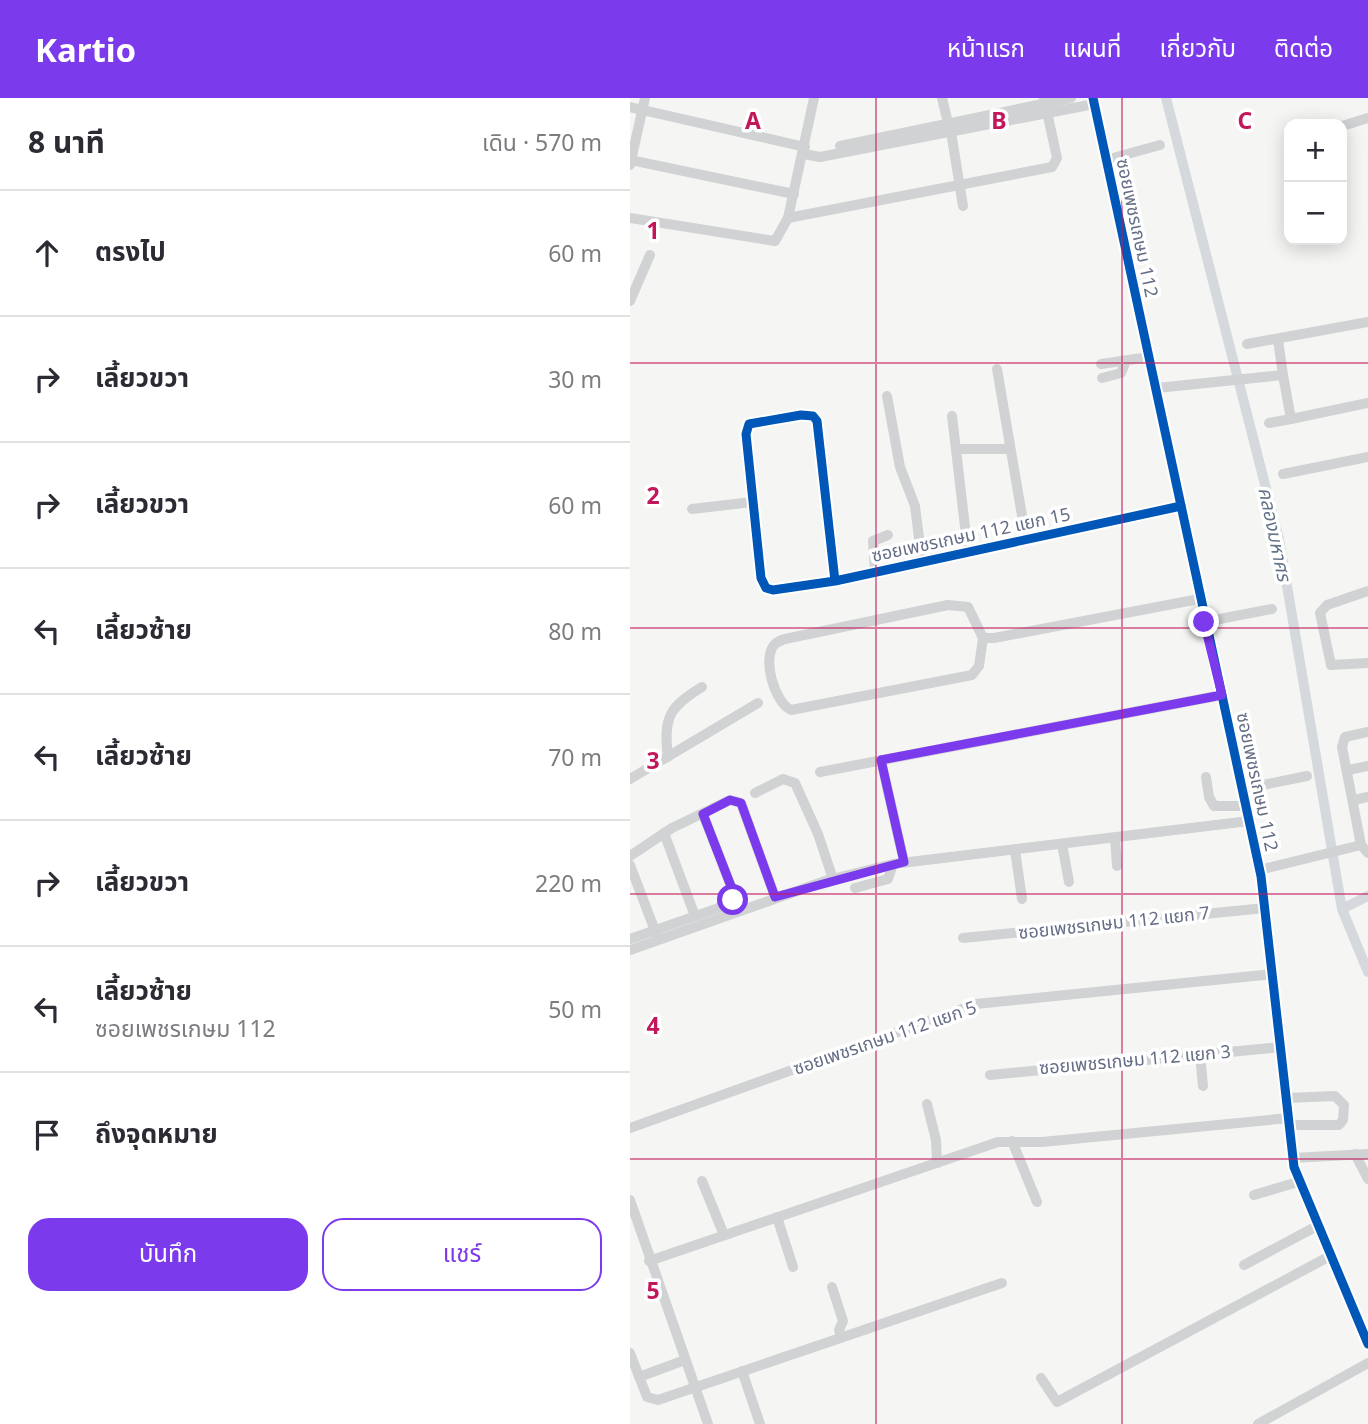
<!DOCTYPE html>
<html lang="th">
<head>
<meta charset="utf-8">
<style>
	:root { --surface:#fff; --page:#f2f2f3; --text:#2b2b33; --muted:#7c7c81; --line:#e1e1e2; --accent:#7c3aed }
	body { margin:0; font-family:"Noto Sans","Noto Sans Thai",sans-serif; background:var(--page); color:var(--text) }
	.controls { position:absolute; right:21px; top:21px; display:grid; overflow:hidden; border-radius:14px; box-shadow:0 4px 18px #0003 }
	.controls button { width:63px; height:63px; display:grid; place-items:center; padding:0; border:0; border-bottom:2px solid var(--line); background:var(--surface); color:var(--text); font:35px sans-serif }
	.stop { position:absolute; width:21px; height:21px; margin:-16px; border:5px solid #7c3aed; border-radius:50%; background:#fff }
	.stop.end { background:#7c3aed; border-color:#fff; box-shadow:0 2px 7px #0008 }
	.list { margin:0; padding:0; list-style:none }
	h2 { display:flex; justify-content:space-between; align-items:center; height:91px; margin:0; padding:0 28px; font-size:30px }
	h2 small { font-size:23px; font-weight:400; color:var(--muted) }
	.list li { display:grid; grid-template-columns:46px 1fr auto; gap:21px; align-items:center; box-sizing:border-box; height:126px; padding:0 28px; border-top:2px solid var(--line) }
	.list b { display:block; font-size:26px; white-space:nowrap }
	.list p { margin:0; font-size:23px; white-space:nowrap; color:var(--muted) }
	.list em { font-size:23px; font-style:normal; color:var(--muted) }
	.actions { display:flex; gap:14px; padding:21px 28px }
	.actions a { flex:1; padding:16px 0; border:2px solid var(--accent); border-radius:21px; text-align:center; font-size:24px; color:var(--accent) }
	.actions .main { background:var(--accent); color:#fff }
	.icon { flex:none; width:38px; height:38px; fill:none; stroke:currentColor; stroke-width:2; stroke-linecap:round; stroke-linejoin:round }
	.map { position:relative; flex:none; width:738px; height:1326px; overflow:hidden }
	header { display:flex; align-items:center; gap:42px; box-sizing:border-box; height:98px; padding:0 35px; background:var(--accent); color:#fff }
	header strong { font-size:33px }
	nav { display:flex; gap:38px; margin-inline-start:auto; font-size:24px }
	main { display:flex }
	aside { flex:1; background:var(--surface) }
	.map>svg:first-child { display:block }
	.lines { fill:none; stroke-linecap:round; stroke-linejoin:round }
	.canal { stroke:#d5d9dd; stroke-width:10 }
	.minor { stroke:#d1d2d3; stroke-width:10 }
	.cycleway-casing { stroke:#fff; stroke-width:13 }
	.cycleway { stroke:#0057b8; stroke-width:9 }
	.route { stroke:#7c3aed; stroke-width:9 }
	.grid { fill:none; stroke:#c2185b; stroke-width:2; stroke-opacity:0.55 }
	.labels { text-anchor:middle; stroke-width:7; stroke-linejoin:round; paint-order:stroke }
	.street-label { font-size:18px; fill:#656e86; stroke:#fff }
	.water-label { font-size:19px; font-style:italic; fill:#657589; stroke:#fff }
	.grid-label { font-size:23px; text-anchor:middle; font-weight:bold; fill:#c2185b; stroke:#fff; stroke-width:7; stroke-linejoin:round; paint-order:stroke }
</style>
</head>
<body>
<header>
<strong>Kartio</strong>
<nav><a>หน้าแรก</a><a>แผนที่</a><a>เกี่ยวกับ</a><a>ติดต่อ</a></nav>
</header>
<main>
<aside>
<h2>8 นาที<small>เดิน · 570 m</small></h2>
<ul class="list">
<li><svg class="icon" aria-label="ahead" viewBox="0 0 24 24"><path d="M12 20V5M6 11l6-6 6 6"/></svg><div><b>ตรงไป</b></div><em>60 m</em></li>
<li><svg class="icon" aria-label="right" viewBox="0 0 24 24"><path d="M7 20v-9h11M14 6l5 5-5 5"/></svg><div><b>เลี้ยวขวา</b></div><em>30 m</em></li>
<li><svg class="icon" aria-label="right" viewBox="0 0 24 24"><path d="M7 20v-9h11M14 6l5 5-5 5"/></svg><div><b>เลี้ยวขวา</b></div><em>60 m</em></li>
<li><svg class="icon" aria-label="left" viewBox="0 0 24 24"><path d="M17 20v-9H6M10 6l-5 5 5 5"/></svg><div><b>เลี้ยวซ้าย</b></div><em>80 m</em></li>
<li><svg class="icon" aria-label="left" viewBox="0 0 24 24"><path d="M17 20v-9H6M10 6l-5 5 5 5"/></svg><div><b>เลี้ยวซ้าย</b></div><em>70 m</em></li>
<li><svg class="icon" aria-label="right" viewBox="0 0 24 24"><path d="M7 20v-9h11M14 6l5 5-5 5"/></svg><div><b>เลี้ยวขวา</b></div><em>220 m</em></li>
<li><svg class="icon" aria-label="left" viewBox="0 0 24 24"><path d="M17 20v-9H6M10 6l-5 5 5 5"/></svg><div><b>เลี้ยวซ้าย</b><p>ซอยเพชรเกษม 112</p></div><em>50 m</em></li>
<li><svg class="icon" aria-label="arrive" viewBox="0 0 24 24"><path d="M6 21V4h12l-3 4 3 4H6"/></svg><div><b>ถึงจุดหมาย</b></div></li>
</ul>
<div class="actions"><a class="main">บันทึก</a><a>แชร์</a></div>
</aside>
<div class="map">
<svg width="738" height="1326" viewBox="0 0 738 1326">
	<rect width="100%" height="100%" fill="#f5f6f4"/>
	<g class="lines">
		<g class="canal">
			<path d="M 536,0 L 649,441 L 712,811 L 738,874"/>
			<path d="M 712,811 L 738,798"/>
		</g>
		<g class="minor">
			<path d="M 312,0 L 318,25"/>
			<path d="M 463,0 L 631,778 L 664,1069 L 738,1246"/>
			<path d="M 0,9 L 175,49"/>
			<path d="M 712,28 L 738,20"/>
			<path d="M 321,34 L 333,108"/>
			<path d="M 210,48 L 441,0"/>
			<path d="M 174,56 L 190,59 L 464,6"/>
			<path d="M 0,62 L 164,96"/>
			<path d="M 476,62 L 530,47"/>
			<path d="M 0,67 L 15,0"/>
			<path d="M 0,120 L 145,143 L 158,120 L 184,0"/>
			<path d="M 158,120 L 422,69 L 427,60 L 414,0"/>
			<path d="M 0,203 L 20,157"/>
			<path d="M 648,242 L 653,277"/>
			<path d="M 617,246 L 738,224"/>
			<path d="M 471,266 L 519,259"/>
			<path d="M 367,271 L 396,441"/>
			<path d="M 472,280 L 491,275 L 496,263"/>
			<path d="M 527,290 L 653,277 L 661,321 L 738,305"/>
			<path d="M 257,298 L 270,369 L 285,408 L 292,464"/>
			<path d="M 322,318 L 338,454"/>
			<path d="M 639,325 L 661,321"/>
			<path d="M 327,351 L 379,351"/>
			<path d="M 653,376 L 738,359"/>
			<path d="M 62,411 L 122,404"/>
			<path d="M 245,473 L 243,443 L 258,437"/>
			<path d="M 205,483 L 187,323 L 183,318 L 171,317 L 119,326 L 116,336 L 131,480 L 136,490 L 143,492 L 205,483 L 551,408"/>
			<path d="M 738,493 L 697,507 L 690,515 L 701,567 L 738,565"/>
			<path d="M 574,524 L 642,511"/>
			<path d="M 353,540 L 349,568 L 342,577 L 161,612 C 145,605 131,560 145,546 C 148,543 152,542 155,541 L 318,507 L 338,509 L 353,540 L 364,540 L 569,501"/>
			<path d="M 38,659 C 33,620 39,609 72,589"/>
			<path d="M 251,662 L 274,764"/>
			<path d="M 718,672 L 738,668"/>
			<path d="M 190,674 L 592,597"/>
			<path d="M 576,679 L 579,699 L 584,708 L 616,708"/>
			<path d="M 0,681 L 128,605"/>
			<path d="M 613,691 L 677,678"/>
			<path d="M 125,695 L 153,681 L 165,685 L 188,736 L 203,781"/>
			<path d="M 724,702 L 738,699"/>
			<path d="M 34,735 L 65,818"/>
			<path d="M 485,740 L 487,768"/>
			<path d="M 432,746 L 439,784"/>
			<path d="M 731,747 L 712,649 L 715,639 L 738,634"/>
			<path d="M 385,752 L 392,801"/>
			<path d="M 0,758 L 42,730 L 100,702 L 111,705 L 145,799"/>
			<path d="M 0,767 L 27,838"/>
			<path d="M 629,772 L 731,747 L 738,755"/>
			<path d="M 225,790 L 258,781 L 263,766"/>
			<path d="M 333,840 L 635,810"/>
			<path d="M 0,841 L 100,806 L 104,796 L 73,716"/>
			<path d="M 0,852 L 198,782 L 263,766 L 619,723"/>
			<path d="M 570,956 L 573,988"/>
			<path d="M 360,977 L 651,949"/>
			<path d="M 657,1000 L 705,998 L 714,1007 L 713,1022 L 709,1027 L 660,1027"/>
			<path d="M 297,1006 L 306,1042 L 307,1065"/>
			<path d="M 0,1030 L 346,906 L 643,876"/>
			<path d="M 382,1043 L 407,1104"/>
			<path d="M 725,1056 L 738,1081"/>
			<path d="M 662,1060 L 738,1056"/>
			<path d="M 72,1083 L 94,1137"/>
			<path d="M 624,1097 L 668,1084"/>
			<path d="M 0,1102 L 78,1326"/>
			<path d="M 147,1119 L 163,1169"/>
			<path d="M 19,1163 L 368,1044 L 412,1044 L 659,1020"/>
			<path d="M 614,1167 L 687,1128"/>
			<path d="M 202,1189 L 213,1223 L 209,1232 L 211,1239"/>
			<path d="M 0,1255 L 17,1299 L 28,1302 L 372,1185"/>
			<path d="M 112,1273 L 130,1326"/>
			<path d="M 9,1279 L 55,1262"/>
			<path d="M 411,1280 L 427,1304 L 700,1158"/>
			<path d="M 628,1326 L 738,1265"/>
		</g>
		<defs>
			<g id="cycleway">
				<path d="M 463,0 L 631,778 L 664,1069 L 738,1246"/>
				<path d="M 205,483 L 187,323 L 183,318 L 171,317 L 119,326 L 116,336 L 131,480 L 136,490 L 143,492 L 205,483 L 551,408"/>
			</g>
		</defs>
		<use href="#cycleway" class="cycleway-casing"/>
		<use href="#cycleway" class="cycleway"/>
	</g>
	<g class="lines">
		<path class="route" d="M 103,802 L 104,796 L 73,716 L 100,702 L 111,705 L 145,799 L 274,764 L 251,662 L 592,597 L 574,524"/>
	</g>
	<path class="grid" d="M 246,0 L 246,1326M 492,0 L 492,1326M 0,265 L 738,265M 0,530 L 738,530M 0,796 L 738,796M 0,1061 L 738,1061"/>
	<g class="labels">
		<g class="street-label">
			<text transform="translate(507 130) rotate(78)" y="6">ซอยเพชรเกษม 112</text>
			<text transform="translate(341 437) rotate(-12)" y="6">ซอยเพชรเกษม 112 แยก 15</text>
			<text transform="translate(627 684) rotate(78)" y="6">ซอยเพชรเกษม 112</text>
			<text transform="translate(484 825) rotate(-6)" y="6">ซอยเพชรเกษม 112 แยก 7</text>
			<text transform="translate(255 940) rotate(-19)" y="6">ซอยเพชรเกษม 112 แยก 5</text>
			<text transform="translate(505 962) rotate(-5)" y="6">ซอยเพชรเกษม 112 แยก 3</text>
		</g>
		<g class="water-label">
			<text transform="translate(645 436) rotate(78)" y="7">คลองมหาศร</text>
		</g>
	</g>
	<g class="grid-label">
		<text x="123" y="31">A</text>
		<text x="369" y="31">B</text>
		<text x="615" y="31">C</text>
		<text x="23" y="141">1</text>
		<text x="23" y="406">2</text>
		<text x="23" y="671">3</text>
		<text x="23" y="936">4</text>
		<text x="23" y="1201">5</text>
	</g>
</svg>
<div class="controls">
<button>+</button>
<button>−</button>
</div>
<div class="stop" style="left:103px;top:802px"></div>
<div class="stop end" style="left:574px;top:524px"></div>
</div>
</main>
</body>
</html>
